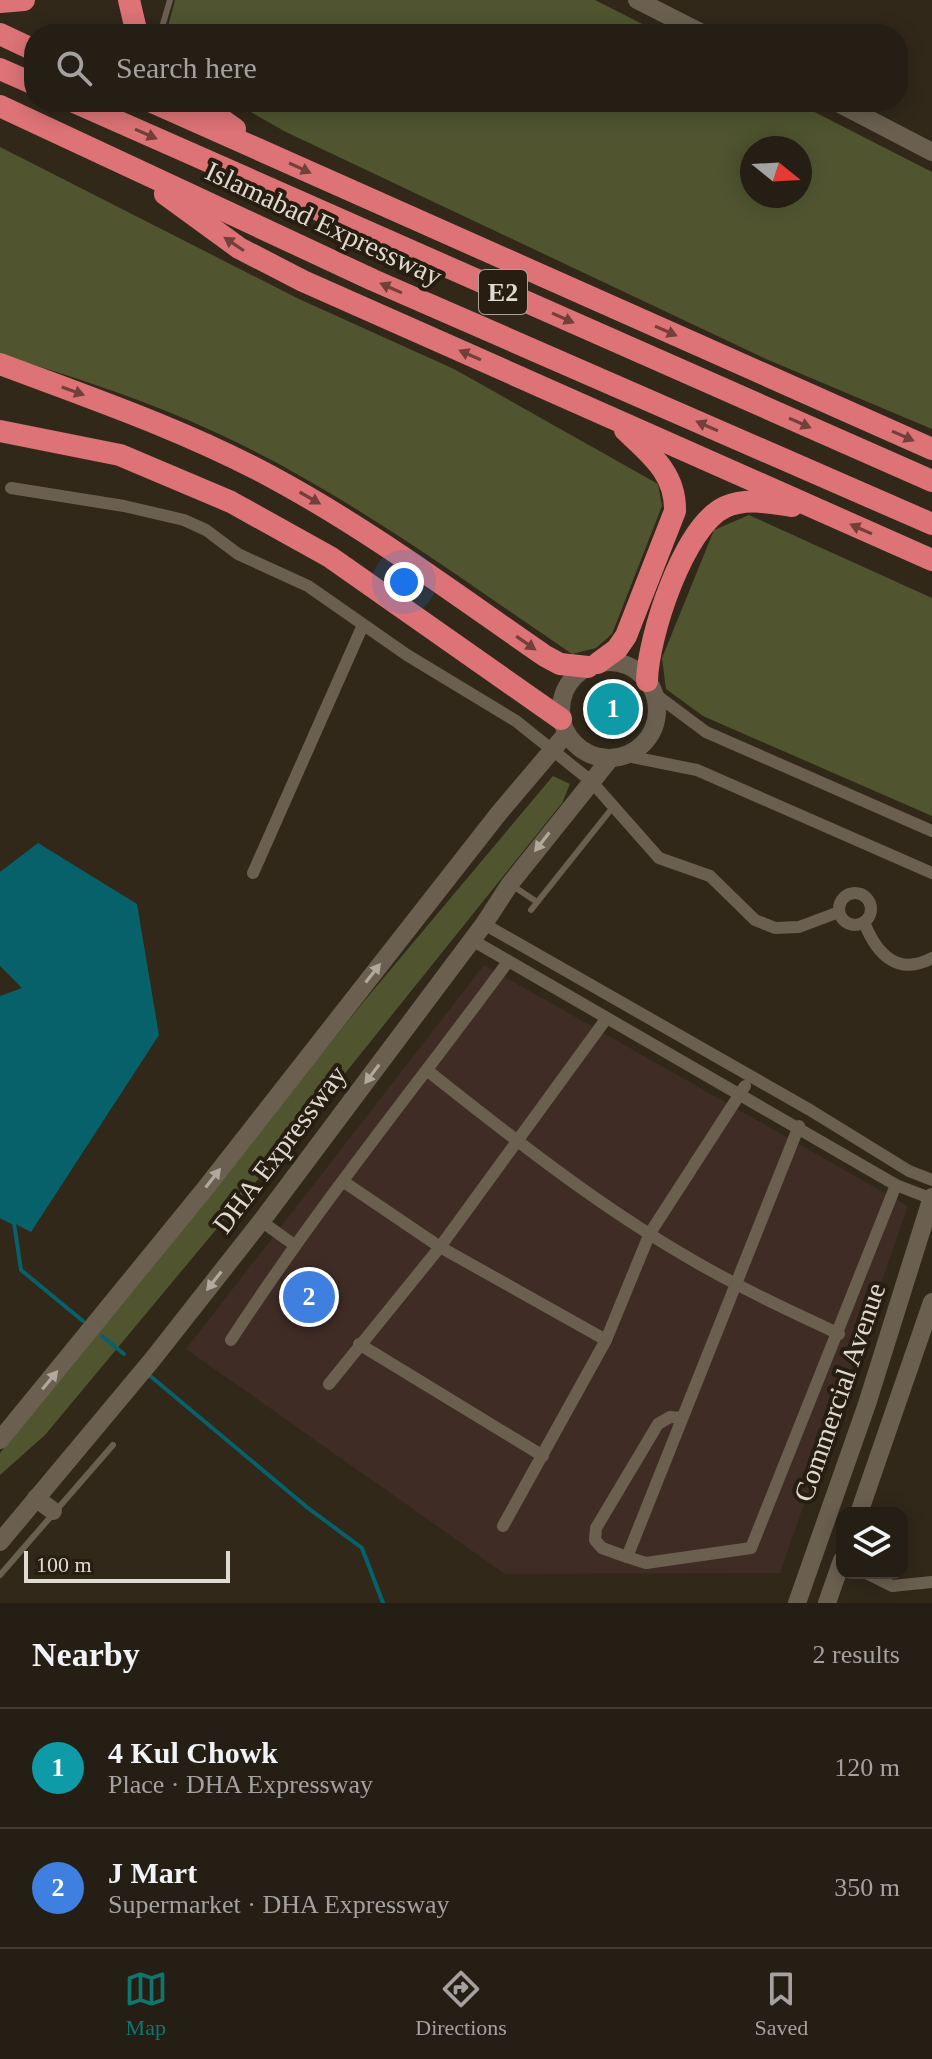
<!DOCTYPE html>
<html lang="en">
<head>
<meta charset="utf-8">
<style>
	:root { --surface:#251e14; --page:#2d271d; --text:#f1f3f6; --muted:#a3a2a0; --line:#423c34; --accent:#0f766e }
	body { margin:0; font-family:Georgia,serif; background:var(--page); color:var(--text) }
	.controls { position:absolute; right:24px; bottom:24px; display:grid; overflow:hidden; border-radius:16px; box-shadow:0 4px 20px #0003 }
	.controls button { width:72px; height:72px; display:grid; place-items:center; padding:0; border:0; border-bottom:2px solid var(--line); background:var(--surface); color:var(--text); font:40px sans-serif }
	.compass { position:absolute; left:740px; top:136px; width:72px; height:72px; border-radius:50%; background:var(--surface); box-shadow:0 4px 20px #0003; rotate:108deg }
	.scale { position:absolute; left:24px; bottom:20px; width:206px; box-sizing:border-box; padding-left:8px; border:4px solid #e0dad1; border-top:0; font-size:22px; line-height:28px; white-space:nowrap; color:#e0dad1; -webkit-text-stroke:6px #271e11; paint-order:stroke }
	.you { position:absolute; left:404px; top:582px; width:28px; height:28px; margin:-20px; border:6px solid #fff; border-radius:50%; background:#1a73e8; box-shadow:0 0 0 12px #1a73e833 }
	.badge { display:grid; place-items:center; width:52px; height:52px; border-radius:50%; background:var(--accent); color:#fff; font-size:26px; font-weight:700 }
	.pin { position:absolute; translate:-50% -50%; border:4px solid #fff; box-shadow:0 2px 8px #0006 }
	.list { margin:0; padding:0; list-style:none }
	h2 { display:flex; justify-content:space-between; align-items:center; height:104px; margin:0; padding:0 32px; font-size:34px }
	h2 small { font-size:26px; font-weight:400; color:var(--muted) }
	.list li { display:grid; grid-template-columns:52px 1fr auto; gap:24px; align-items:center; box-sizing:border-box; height:120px; padding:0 32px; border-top:2px solid var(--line) }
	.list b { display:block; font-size:30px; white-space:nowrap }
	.list p { margin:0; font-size:26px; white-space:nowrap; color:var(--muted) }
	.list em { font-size:26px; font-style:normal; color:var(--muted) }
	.icon { flex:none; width:44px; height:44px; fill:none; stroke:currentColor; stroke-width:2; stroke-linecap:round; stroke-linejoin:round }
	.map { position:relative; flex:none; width:932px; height:1603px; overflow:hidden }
	.search { position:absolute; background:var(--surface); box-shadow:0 4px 20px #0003; left:24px; right:24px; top:24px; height:88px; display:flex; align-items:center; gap:20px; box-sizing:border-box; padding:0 28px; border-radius:32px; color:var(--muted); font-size:30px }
	.sheet { height:344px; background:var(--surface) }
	nav { display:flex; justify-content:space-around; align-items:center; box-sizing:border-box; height:112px; border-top:2px solid var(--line); background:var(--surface); font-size:22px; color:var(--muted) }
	nav a { display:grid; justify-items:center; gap:4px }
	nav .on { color:var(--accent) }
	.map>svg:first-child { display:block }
	.commercial { fill:#3e2c25 }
	.green { fill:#505530; fill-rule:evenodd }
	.water { fill:#07616b }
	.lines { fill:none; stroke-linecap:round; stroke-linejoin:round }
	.stream { stroke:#07616b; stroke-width:4 }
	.lane { stroke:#6b6050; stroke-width:6 }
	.street { stroke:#6b6050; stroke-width:12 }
	.secondary { stroke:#6b6050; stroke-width:18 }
	.highway { stroke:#dd7376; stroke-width:22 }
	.oneway { fill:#704039 }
	.oneway2 { fill:#b1a99d }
	.labels { text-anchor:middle; stroke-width:8; stroke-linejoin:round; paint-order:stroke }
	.shield { fill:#271e11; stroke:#a8a297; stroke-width:2 }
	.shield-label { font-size:26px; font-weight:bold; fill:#e0dad1 }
	.street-label { font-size:28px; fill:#e0dad1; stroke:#271e11 }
</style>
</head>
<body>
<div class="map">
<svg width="932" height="1603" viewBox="0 0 932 1603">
	<rect width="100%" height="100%" fill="#31281a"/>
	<path class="commercial" d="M 484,965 L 908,1206 L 780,1573 L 505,1574 L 186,1349 Z"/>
	<g class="green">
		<path d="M 175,0 L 595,0 L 662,34 L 166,34 Z"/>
		<path d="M 233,102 L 795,102 L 932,172 L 932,429 L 766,359 L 286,132 ZM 800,148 L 800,196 L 752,196 L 752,148 Z"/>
		<path d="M 0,147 L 299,299 L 454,369 L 658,484 L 662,506 L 612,634 L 596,648 L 572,654 C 457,576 343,491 217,433 C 148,401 73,376 0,355 Z"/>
		<path d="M 749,515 L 932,598 L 932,816 L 703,716 L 666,689 L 662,658 L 714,530 Z"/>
		<path d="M 553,776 L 570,784 L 562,803 L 318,1107 L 45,1435 L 0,1475 L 0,1453 L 365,1000 Z"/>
	</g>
	<path class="water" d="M 38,843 L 137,904 L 159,1035 L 31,1232 L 0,1216 L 0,996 L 22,988 L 0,966 L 0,872 Z"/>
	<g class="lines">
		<g class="stream">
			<path d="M 0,1216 L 14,1223 L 21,1270 L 83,1321"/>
			<path d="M 102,1336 L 124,1354"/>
			<path d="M 149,1375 L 308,1508 L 362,1548 L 383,1603"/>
		</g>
		<g class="lane">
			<path d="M 160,34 L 170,0"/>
			<path d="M 513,886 L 537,902"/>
			<path d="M 531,910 L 613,807"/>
			<path d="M 0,1575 L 113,1445"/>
		</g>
		<g class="street">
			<path d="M 11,488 L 124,506 L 184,520 L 206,530 L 238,554 L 308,586 L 407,655 L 516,721 L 591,781 L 659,858 L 710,876 L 755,920 L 775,928 L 799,927 L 839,912"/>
			<path d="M 655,694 L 706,732 L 932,831"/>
			<path d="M 627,756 L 697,770 L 932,873"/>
			<path d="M 253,873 L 363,625"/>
			<circle cx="855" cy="909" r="16"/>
			<path d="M 864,922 C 876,953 897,977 932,958"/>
			<path d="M 484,924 L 810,1110 L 909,1171 L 932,1180"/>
			<path d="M 472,940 L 896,1185 L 932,1199"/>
			<path d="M 428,1071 C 526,1149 628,1229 740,1286 C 772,1303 806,1318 839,1334"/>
			<path d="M 799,1126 L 627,1557 L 646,1563 L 751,1548 L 896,1185"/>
			<path d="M 344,1182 L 440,1247 L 606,1340"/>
			<path d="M 261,1221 L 293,1244"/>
			<path d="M 231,1340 C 316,1209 415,1088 507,963"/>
			<path d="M 359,1344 L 543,1456"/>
			<path d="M 329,1384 L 440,1247 L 606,1019"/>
			<path d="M 503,1526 L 606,1340 L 650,1233 L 745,1086"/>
			<path d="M 627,1557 L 602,1548 L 595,1540 L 596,1528 L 658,1424 L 670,1417 L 681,1418"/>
			<path d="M 866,1573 L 892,1586 L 932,1582"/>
		</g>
		<g class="secondary">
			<path d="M 637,0 L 704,34"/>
			<path d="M 836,102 L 932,152"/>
			<circle cx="609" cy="710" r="48"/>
			<path d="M 0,1440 L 204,1190 L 499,813 L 566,734"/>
			<path d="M 36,1498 L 53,1511"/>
			<path d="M 859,1513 L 932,1302"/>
			<path d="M 0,1542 L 152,1360 L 266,1215 L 484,924 L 510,884 L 610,759"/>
			<path d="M 797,1603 L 867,1404 L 932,1197"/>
			<path d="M 827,1603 L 842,1560"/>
		</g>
		<g class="highway">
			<path d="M 129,0 L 137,34"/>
			<path d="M 0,2 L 24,0"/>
			<path d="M 0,34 L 34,50"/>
			<path d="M 0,69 L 34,84"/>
			<path d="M 74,102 L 932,481"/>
			<path d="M 152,102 L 932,449"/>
			<path d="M 197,102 L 235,129"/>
			<path d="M 0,106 L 373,280 L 932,524"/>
			<path d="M 165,194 L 239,248 L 303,281 L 932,560"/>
			<path d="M 0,364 C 91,398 184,430 270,476 C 367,528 455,594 545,656 L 560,664 L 588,667"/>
			<path d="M 0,431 L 120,455 L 231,502 L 330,557 L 561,719"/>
			<path d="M 598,663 L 617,649 L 626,636 L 675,511 C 676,473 650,454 625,430"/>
			<path d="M 647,681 C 648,636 684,526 725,507 C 746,497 771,503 792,506"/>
		</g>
	</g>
	<defs><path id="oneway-solid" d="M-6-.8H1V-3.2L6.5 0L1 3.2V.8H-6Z" transform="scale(2)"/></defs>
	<g class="oneway">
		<use href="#oneway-solid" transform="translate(146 134) rotate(24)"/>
		<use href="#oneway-solid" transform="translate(300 168) rotate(25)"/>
		<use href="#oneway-solid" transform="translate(234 244) rotate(-146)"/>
		<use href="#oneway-solid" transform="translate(391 288) rotate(-156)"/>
		<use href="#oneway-solid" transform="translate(563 318) rotate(24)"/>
		<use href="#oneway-solid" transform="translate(666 331) rotate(24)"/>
		<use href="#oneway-solid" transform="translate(470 355) rotate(-156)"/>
		<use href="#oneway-solid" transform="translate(73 391) rotate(20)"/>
		<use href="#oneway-solid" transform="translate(800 423) rotate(24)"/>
		<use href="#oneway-solid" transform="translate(707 426) rotate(-156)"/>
		<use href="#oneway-solid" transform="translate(903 436) rotate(24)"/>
		<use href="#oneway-solid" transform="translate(310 498) rotate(30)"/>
		<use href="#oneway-solid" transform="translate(861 529) rotate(-156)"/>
		<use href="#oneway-solid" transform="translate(526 643) rotate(35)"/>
	</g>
	<g class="oneway2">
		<use href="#oneway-solid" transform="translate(542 842) rotate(128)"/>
		<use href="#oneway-solid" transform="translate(373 973) rotate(-52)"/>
		<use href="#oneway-solid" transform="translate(372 1074) rotate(127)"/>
		<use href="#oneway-solid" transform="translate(213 1178) rotate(-52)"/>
		<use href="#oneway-solid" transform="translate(214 1281) rotate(128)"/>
		<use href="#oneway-solid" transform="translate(50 1380) rotate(-50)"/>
	</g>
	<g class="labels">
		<rect class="shield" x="479" y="270" width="48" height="44" rx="6"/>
		<g class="shield-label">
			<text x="503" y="301">E2</text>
		</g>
		<g class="street-label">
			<text transform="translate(324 223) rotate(25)" y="10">Islamabad Expressway</text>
			<text transform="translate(279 1149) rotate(-53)" y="10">DHA Expressway</text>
			<text transform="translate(839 1392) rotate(-71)" y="10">Commercial Avenue</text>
		</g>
	</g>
</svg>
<div class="controls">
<button><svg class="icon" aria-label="layers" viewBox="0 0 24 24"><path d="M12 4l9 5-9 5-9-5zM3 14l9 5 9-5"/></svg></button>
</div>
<svg class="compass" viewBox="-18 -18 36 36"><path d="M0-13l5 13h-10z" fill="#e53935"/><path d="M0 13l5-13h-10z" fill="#a3a2a0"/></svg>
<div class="scale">100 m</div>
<div class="you"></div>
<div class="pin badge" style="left:613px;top:709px;background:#0f9aa8">1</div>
<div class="pin badge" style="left:309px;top:1297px;background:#3f7fe0">2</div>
<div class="search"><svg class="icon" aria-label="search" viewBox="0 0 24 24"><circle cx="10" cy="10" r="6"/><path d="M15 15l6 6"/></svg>Search here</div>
</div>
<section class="sheet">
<h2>Nearby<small>2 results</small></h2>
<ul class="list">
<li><span class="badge" style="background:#0f9aa8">1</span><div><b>4 Kul Chowk</b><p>Place · DHA Expressway</p></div><em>120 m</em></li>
<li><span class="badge" style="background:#3f7fe0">2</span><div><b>J Mart</b><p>Supermarket · DHA Expressway</p></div><em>350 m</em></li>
</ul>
</section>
<nav>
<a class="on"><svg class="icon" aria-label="map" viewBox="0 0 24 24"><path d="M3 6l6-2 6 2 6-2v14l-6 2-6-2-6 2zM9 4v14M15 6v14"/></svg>Map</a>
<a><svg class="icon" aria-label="directions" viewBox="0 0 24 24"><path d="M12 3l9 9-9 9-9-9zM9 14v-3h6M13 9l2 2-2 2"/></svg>Directions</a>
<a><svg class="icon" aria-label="saved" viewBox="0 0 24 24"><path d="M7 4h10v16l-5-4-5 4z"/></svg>Saved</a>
</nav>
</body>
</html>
